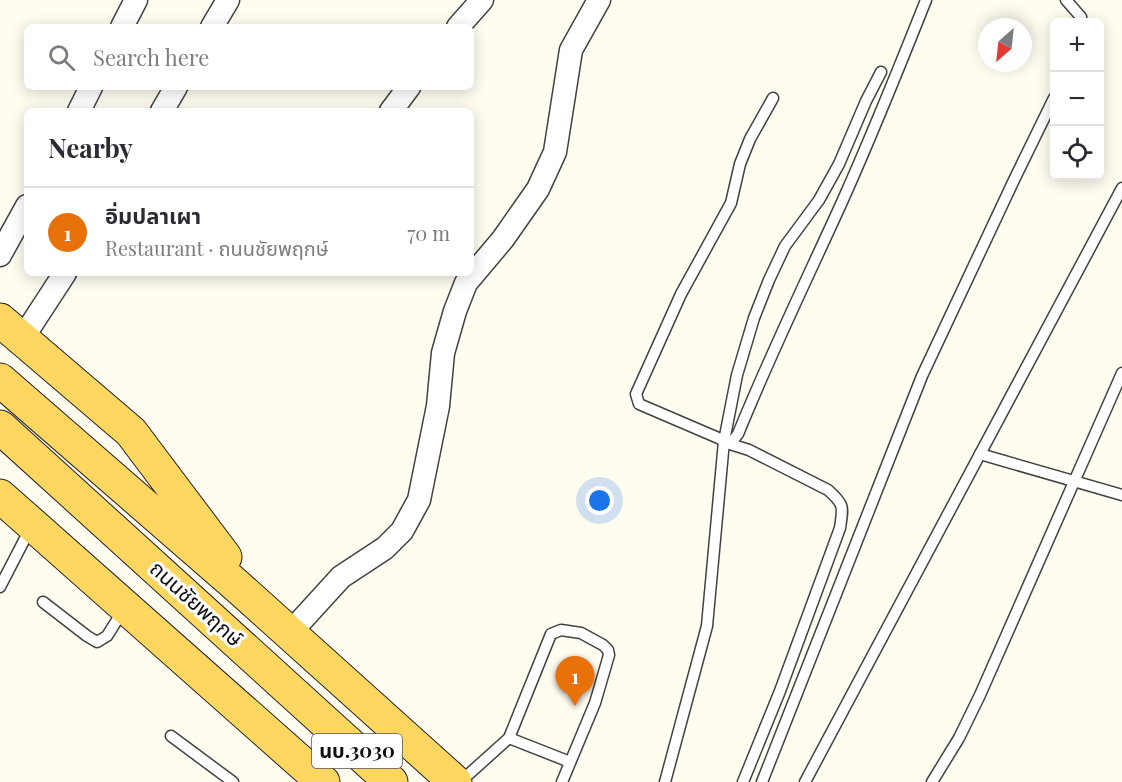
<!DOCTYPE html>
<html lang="en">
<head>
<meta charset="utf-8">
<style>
	:root { --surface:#fff; --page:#f2f2f3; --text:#2b2b33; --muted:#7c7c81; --line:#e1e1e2; --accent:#1a73e8 }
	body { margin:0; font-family:"Playfair Display","Noto Sans Thai",serif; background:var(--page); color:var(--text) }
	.controls { position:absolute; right:18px; top:18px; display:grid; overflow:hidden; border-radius:9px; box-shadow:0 3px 15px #0003 }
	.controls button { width:54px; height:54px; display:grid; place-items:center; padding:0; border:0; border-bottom:2px solid var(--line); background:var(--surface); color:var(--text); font:30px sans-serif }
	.compass { position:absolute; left:978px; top:18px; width:54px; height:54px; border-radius:50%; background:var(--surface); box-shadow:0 3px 15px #0003; rotate:207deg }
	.you { position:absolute; left:600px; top:501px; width:21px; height:21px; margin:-15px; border:4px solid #fff; border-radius:50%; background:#1a73e8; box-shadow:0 0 0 9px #1a73e833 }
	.badge { display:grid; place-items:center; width:39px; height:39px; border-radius:50%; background:var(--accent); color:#fff; font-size:20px; font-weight:700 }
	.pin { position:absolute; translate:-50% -50px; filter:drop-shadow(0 2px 3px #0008) }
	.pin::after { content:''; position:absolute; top:32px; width:21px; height:18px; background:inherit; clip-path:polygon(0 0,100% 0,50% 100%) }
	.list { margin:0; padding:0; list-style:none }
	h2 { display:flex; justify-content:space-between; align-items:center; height:78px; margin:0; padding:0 24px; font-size:26px }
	h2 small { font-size:20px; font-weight:400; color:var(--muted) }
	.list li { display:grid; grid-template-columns:39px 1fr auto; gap:18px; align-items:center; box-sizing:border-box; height:90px; padding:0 24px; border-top:2px solid var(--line) }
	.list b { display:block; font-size:22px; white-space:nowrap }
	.list p { margin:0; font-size:20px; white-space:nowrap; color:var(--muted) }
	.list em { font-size:20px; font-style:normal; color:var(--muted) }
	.icon { flex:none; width:33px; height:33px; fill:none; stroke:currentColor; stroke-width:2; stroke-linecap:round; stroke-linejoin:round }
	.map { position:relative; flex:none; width:1122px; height:782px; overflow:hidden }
	.search { position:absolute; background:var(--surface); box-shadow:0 3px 15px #0003; left:24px; top:24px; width:450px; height:66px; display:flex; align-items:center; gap:15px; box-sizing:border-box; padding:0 21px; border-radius:9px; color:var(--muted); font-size:22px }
	.panel { position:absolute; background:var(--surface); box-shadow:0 3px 15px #0003; left:24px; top:108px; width:450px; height:168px; border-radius:9px }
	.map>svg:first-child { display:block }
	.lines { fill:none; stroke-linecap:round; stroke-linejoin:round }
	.lane-casing { stroke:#424242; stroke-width:13 }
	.street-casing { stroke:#424242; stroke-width:25 }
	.primary-casing { stroke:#202020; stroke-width:35 }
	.lane { stroke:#fff; stroke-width:10 }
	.street { stroke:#fff; stroke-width:22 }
	.primary { stroke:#ffd660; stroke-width:33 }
	.labels { text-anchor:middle; stroke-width:6; stroke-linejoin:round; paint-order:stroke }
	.shield { fill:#fff; stroke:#575757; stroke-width:1.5 }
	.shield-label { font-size:20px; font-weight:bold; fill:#0f0f0f }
	.street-label { font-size:21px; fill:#0f0f0f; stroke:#fff }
</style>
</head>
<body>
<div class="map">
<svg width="1122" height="782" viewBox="0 0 1122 782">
	<rect width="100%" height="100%" fill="#fffcf0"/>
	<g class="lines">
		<defs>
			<g id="lane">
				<path d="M 1066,0 L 1081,17 L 1082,22"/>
				<path d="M 730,443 L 639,404 L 636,394 L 681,294 L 731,203 L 740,164 L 750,139 L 773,98"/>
				<path d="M 980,454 L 1122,495"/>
				<path d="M 0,587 L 31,527"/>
				<path d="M 43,602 L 87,636 L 97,642 L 107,636 L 124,609"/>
				<path d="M 171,736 L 233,782"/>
				<path d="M 509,738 L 570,762"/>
				<path d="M 460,782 L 509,738 L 551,634 L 561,630 L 581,633 L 603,645 L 608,650 L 609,655 L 595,703 L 562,782"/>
				<path d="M 665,782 L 707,626 L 724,441 L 737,375 L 754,318 L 769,280 L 785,246 L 819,200 L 839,164 L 866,101 L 881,72"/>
				<path d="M 743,782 L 780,691 L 840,528 C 843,507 845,505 828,490 L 749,450 L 730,444 L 738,434 C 770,355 807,279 842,202 C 872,135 899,68 926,0"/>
				<path d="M 762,782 L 922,376 L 1014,180 L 1054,98"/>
				<path d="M 805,782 L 1122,188"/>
				<path d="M 932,782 L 959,738 L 980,695 L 1122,373"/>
			</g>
			<g id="street">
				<path d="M 122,27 L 136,0"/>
				<path d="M 212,27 L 228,0"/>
				<path d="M 458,27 L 482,0"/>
				<path d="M 79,111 L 91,87"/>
				<path d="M 162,111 L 176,87"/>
				<path d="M 391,111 L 409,87"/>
				<path d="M 0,255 L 27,206"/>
				<path d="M 22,339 L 65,273"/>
				<path d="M 289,634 L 341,577 L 385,548 L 402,531 L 419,500 L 438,406 L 443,353 L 455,311 L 466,283 L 503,239 L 538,189 L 555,152 L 571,50 L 599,0"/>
			</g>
			<g id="primary">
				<path d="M 0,320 L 131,432 L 225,557"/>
				<path d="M 0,380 L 237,586 L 455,782"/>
				<path d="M 0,427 L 391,782"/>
				<path d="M 0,496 L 323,782"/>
			</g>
		</defs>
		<use href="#lane" class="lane-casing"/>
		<use href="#street" class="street-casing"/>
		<use href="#primary" class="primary-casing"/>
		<use href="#lane" class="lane"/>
		<use href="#street" class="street"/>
		<use href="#primary" class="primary"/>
	</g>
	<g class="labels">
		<rect class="shield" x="312" y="734" width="90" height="34" rx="4.5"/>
		<g class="shield-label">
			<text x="357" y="758">นบ.3030</text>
		</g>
		<g class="street-label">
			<text transform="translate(196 604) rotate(42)" y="7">ถนนชัยพฤกษ์</text>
		</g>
	</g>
</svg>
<div class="controls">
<button>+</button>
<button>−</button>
<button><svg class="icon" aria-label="locate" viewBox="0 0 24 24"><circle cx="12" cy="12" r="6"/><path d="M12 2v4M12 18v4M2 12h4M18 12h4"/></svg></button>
</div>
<svg class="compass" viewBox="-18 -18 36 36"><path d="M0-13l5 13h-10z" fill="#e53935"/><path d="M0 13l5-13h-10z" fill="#7c7c81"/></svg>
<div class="you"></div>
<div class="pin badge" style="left:575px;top:706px;background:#e8710a">1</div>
<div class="search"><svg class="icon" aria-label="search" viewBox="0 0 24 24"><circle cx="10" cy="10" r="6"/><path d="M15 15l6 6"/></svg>Search here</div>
<section class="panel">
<h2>Nearby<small></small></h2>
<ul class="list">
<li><span class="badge" style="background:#e8710a">1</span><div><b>อิ่มปลาเผา</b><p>Restaurant · ถนนชัยพฤกษ์</p></div><em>70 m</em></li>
</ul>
</section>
</div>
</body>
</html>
